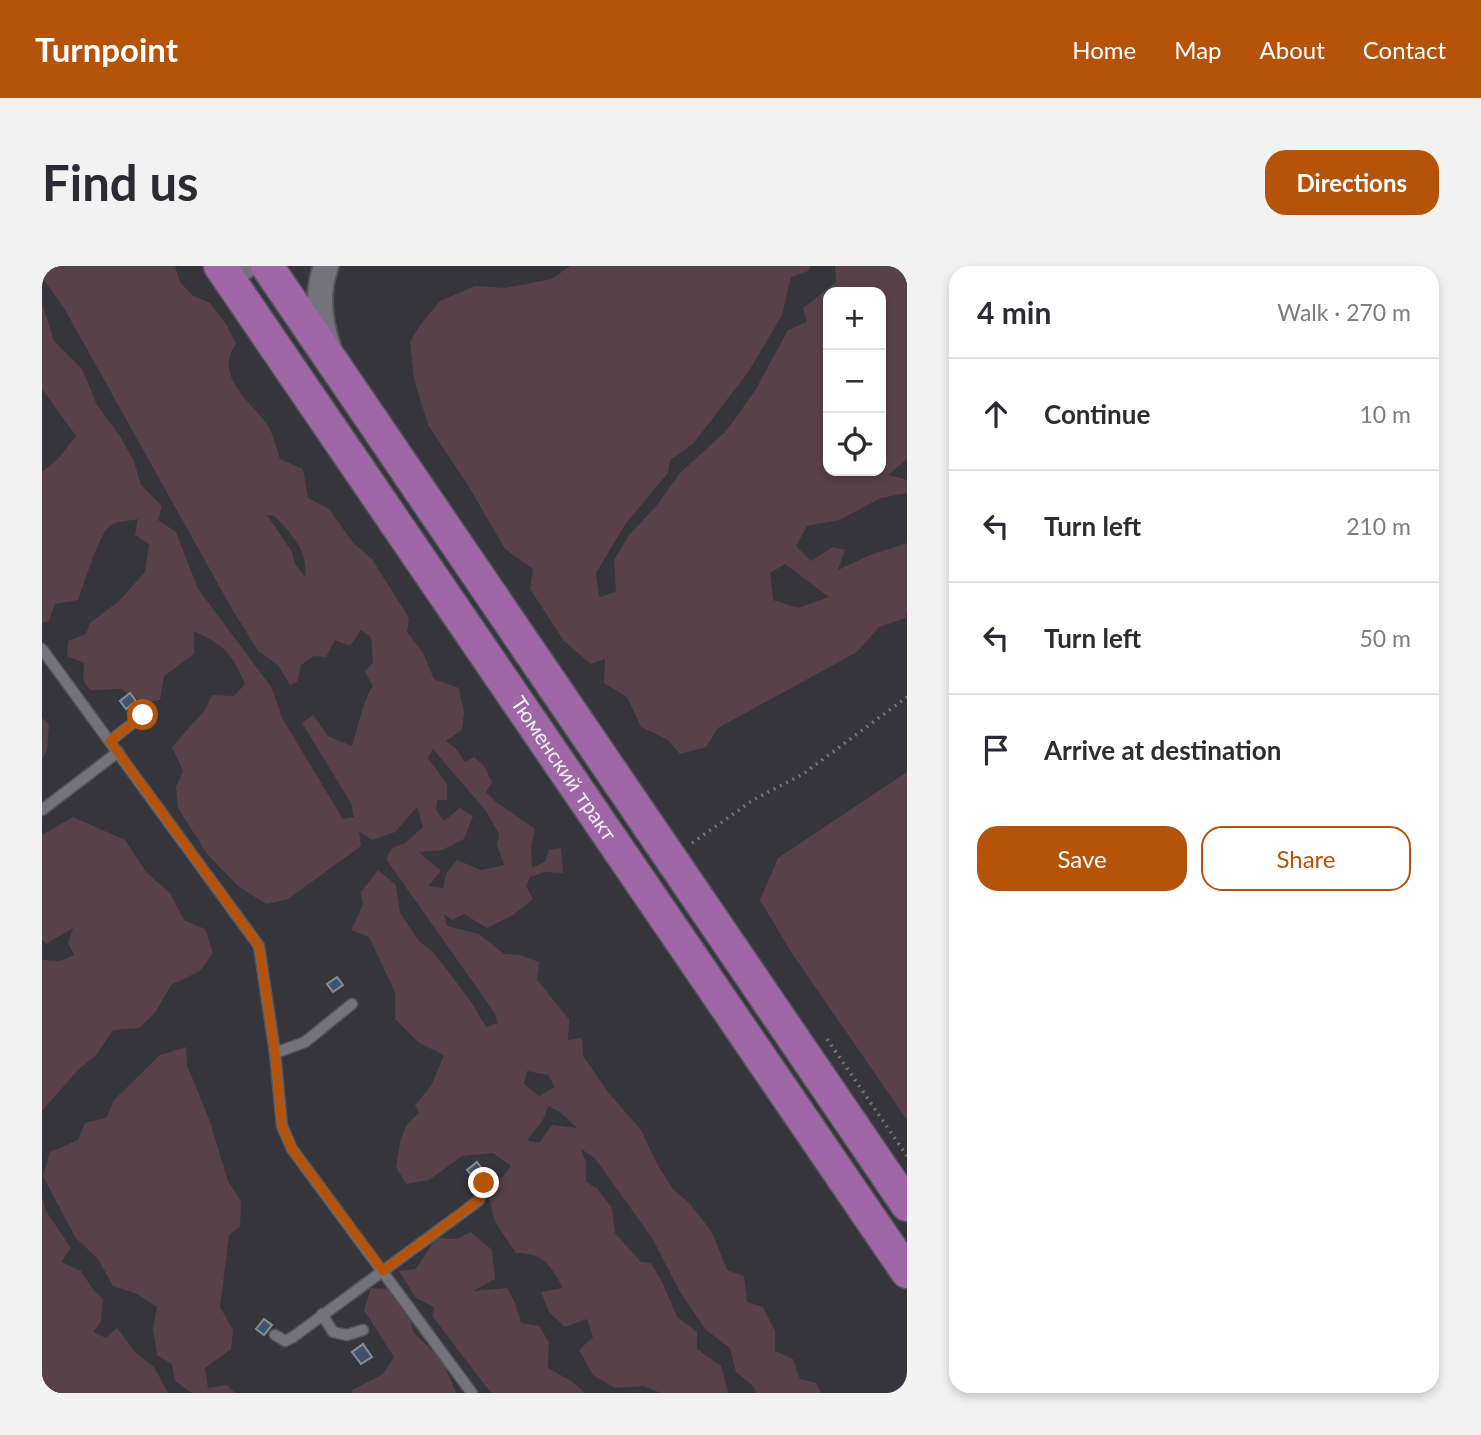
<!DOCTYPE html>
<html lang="en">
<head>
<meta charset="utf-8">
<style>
	:root { --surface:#fff; --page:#f2f2f3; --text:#2b2b33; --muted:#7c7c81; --line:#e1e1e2; --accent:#b45309 }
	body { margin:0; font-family:Lato,sans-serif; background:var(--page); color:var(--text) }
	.controls { position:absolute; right:21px; top:21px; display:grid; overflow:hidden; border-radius:14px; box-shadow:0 4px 10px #0003 }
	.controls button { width:63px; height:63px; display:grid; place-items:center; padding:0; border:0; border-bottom:2px solid var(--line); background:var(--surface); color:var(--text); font:35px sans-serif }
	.stop { position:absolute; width:21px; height:21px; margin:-16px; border:5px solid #b45309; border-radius:50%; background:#fff }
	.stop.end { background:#b45309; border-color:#fff; box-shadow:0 2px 7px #0008 }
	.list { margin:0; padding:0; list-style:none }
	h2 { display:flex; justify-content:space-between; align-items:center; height:91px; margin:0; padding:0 28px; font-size:30px }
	h2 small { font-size:23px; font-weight:400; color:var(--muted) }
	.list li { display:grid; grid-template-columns:46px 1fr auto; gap:21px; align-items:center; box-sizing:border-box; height:112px; padding:0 28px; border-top:2px solid var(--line) }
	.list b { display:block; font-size:26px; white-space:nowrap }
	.list em { font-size:23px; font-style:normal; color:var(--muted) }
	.actions { display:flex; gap:14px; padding:21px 28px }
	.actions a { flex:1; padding:16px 0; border:2px solid var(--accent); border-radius:21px; text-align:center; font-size:24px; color:var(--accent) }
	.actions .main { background:var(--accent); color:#fff }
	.icon { flex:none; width:38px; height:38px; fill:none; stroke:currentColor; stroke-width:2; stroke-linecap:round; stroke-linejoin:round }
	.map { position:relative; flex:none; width:865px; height:1127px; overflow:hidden; border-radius:21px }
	header { display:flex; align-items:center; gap:42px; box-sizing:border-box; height:98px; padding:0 35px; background:var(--accent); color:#fff }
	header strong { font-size:33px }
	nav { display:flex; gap:38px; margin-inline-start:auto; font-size:24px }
	.intro { display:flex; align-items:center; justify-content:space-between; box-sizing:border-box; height:168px; padding:0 42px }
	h1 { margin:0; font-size:49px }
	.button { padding:18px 32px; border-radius:21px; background:var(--accent); color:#fff; font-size:24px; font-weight:700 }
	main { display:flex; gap:42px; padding:0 42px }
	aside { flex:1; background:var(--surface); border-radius:21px; box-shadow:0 4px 10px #0003 }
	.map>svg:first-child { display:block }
	.green { fill:#594149; fill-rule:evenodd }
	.building { fill:#40536e; stroke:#898e95; stroke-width:2 }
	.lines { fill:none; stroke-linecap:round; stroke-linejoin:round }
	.service-casing { stroke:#545359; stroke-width:13 }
	.tertiary-casing { stroke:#545359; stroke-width:28 }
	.primary-casing { stroke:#545359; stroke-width:35 }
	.path { stroke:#74747a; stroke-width:3.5; stroke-dasharray:2 5; stroke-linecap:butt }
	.service { stroke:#74737b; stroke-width:10 }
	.tertiary { stroke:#74737b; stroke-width:24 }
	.primary { stroke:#9f67a6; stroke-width:32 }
	.route { stroke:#b45309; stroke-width:9 }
	.labels { text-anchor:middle; stroke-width:7; stroke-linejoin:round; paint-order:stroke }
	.street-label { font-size:21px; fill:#f1f1f5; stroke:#1d1d20 }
</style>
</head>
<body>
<header>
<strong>Turnpoint</strong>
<nav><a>Home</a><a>Map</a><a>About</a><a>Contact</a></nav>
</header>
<div class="intro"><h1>Find us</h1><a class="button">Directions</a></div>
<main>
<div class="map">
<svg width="865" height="1127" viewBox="0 0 865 1127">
	<rect width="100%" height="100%" fill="#35353b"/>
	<g class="green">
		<path d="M 0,0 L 133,0 L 138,16 L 150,29 L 168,37 L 184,58 L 194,78 C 172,109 206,133 224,157 C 231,166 234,181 238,193 L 261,203 L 266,232 L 287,243 L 312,278 L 330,293 L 367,352 L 365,366 L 381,387 L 392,413 L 417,422 L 422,447 L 420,464 L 404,475 L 414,483 L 423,496 L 432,491 L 442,500 L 450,516 L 444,526 L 453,535 L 493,563 L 489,582 L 490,602 L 503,596 L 507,584 L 519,582 L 521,607 L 503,606 L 488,611 L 484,620 L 491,633 L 471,649 L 445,662 L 422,648 L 410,654 L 402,648 L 405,660 L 437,668 L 462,688 L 478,689 L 497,696 L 495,714 L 527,753 L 526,774 L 540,772 L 541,790 L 566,826 L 599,864 L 615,898 L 631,923 L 648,938 L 670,966 L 685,1004 L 702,1010 L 705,1036 L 721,1041 L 733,1065 L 733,1085 L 751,1093 L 758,1113 L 774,1117 L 779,1127 L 714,1127 L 711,1120 L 694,1106 L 688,1082 L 664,1064 L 638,1026 L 610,972 L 552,891 L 539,883 L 544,896 L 544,916 L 555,922 L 570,942 L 573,967 L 599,996 L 609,997 L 621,1018 L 635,1051 L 655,1066 L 655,1083 L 679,1100 L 686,1127 L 619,1127 L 601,1120 L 573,1122 L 551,1109 L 537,1084 L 551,1071 L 545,1053 L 523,1061 L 507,1046 L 499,1026 L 521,1022 C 509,1000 502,987 474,987 L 453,956 L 446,929 L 469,900 L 451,887 L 420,890 L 387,914 L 364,918 L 354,901 C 358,878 358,861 377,847 L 373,839 L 389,820 L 402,789 L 377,777 L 353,753 L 353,726 L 327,671 L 309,664 L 321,639 L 319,626 L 336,604 L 354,619 L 358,647 L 377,675 L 392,687 L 428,734 L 444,761 L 456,757 L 452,746 L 344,593 L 350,582 L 363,577 L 381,561 L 375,541 L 353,566 L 330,574 L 317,565 L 319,580 L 246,633 L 224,638 L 196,620 L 165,588 L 136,542 L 134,521 L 141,505 L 130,481 L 163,444 L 170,429 L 192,430 L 203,418 C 190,387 183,380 152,365 L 152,388 L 122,410 L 118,434 L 102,437 L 79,423 L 48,424 L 41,414 L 42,397 L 25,390 L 26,375 L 44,368 L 48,357 L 77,335 L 103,306 L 107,278 L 93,269 L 96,253 C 88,255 74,255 68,260 C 57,267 42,319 36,334 L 13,338 L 7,355 L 0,357 L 0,206 L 16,193 L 34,170 L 0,123 L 0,37 L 12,75 L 40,103 L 55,139 L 78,170 L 92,195 L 99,219 L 120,240 L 116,254 L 134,266 L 156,323 L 230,422 L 240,452 L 301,553 L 312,551 L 309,537 L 260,457 L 271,449 L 286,470 L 310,480 C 316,462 321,434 331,420 L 323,406 L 331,396 L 329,371 L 319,364 L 308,380 L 293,374 L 284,391 L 272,390 L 259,399 L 255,416 L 248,419 L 236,399 L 216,385 L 190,343 L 22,42 L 0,11 ZM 225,249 L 231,249 C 247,264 268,287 263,311 L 253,298 L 250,286 ZM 391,483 L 444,545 L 457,568 L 455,579 L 462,599 L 439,604 L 415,594 L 404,608 L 401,622 L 386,620 L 399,605 L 377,586 L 400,584 L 422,573 L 431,550 L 418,542 L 402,555 L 394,544 L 395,534 L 405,534 L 405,518 L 386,492 ZM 485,805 L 506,809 L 513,821 L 497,830 L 482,818 ZM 506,840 L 518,846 L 535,862 L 510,859 L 497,877 L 485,874 L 501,854 Z"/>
		<path d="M 528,0 L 769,0 L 766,5 L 749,11 L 740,49 L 707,105 L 651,178 L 628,194 L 626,207 L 584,257 L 554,307 L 557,331 L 574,326 L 572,294 L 587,269 L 615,239 L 638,207 L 685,164 L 714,123 L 746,64 L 765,56 L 761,42 L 794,16 L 793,0 L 865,0 L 865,193 L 846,209 L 865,214 L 865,227 L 839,232 L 797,254 L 765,260 L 754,280 L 769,295 L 791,281 L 803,284 L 796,304 L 828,289 L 865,277 L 865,346 L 863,352 L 837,361 L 815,386 L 676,462 L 664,481 L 638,488 L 626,474 L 599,461 L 585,431 L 562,417 L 563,393 L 549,398 L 522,375 L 488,323 L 491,303 L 463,283 L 427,221 L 386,159 L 372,113 L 368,76 L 378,59 L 398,35 L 433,20 L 463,22 L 510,13 ZM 786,26 L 839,26 L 839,205 L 786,205 ZM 743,298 L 787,331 L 756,342 L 731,334 L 728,307 Z"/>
		<path d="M 0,452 L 7,458 L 5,483 L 0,494 Z"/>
		<path d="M 865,506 L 865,854 L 749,686 L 718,634 L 736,592 Z"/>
		<path d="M 31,551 L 83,574 L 104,606 L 128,627 L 142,654 L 163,663 L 171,687 L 158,705 L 129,719 L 113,747 L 97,762 L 71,764 L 55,788 L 37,803 L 0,845 L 0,694 L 18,695 L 32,689 L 26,677 L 31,662 L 4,678 L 0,674 L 0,569 Z"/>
		<path d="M 144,781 L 145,799 L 167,853 L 186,915 L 199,935 L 198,960 L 187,969 L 178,1041 L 191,1064 L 189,1083 L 163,1102 L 166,1122 L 185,1119 L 193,1127 L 150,1127 L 133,1115 L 130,1098 L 115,1089 L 111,1063 L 115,1041 L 95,1028 L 71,1020 L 56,993 L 33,971 L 1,910 L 8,886 L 36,874 L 43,857 L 64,852 L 72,834 L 118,789 Z"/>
		<path d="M 0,931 L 4,945 L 29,982 L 19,996 L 39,1005 L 52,1025 L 61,1033 L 59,1056 L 51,1066 L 64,1072 L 75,1062 L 94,1087 L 112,1101 L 126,1127 L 0,1127 Z"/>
		<path d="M 429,966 L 450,984 L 453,1013 L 431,1025 L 465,1022 L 473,1037 L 479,1057 L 497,1060 L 507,1076 L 506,1102 L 531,1116 L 543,1127 L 449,1127 L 391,1051 L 392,1041 L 374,1032 L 357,1005 L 374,1003 L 394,972 L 414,973 Z"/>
		<path d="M 329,1022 L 345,1023 L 366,1048 L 372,1067 L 400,1094 L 414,1127 L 310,1127 L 310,1124 L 341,1108 L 352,1091 L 322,1044 Z"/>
	</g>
	<g class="building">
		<path d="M 88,427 L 94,435 L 84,443 L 78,435 Z"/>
		<path d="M 295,711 L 301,719 L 291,726 L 285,718 Z"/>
		<path d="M 435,896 L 441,904 L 432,912 L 425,904 Z"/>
		<path d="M 222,1053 L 230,1059 L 222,1069 L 214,1063 Z"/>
		<path d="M 321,1078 L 330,1091 L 319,1098 L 310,1086 Z"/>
	</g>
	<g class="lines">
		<defs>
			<g id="service">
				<path d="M 0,383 L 217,680 L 233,787 L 240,860 L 250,883 L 430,1127"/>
				<path d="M 68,475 L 101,449"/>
				<path d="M 0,544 L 76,486"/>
				<path d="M 233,787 L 263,776 L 310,738"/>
				<path d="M 280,1048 L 291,1066 L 305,1069 L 321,1064"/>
				<path d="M 233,1069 L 243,1075 L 251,1071 L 424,944 L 437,934 L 442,917"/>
			</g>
			<g id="tertiary">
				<path d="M 284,0 C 274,27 278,57 287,83"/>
				<path d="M 185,11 L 204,0"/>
			</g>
			<g id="primary">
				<path id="s1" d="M 178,0 L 865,1006"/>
				<path d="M 225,0 L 865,939"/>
			</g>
		</defs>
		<use href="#service" class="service-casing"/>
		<use href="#tertiary" class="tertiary-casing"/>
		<use href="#primary" class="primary-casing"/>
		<g class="path">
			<path d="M 650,577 L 711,534 L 761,508 L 865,431"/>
			<path d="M 785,773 L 865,890"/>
		</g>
		<use href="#service" class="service"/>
		<use href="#tertiary" class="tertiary"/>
		<use href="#primary" class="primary"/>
	</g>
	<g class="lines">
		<path class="route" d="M 101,449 L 68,475 L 217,680 L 233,787 L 240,860 L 250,883 L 341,1005 L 437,934 L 442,917"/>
	</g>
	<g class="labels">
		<g class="street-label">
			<text dy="7" stroke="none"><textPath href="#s1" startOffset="609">Тюменский тракт</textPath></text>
		</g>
	</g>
</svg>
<div class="controls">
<button>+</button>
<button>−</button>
<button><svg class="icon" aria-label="locate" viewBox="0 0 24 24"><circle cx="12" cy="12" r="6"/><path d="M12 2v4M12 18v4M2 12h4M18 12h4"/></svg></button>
</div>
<div class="stop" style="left:101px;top:449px"></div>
<div class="stop end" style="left:442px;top:917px"></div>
</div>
<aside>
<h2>4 min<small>Walk · 270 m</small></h2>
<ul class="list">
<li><svg class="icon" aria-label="ahead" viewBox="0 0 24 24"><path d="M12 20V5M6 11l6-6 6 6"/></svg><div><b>Continue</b></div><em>10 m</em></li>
<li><svg class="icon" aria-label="left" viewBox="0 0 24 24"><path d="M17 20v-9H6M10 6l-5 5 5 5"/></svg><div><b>Turn left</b></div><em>210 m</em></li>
<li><svg class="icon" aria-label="left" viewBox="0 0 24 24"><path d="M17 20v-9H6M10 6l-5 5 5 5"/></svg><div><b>Turn left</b></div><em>50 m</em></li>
<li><svg class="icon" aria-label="arrive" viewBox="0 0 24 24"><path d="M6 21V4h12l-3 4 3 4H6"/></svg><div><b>Arrive at destination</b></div></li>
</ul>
<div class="actions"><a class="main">Save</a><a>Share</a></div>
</aside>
</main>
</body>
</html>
